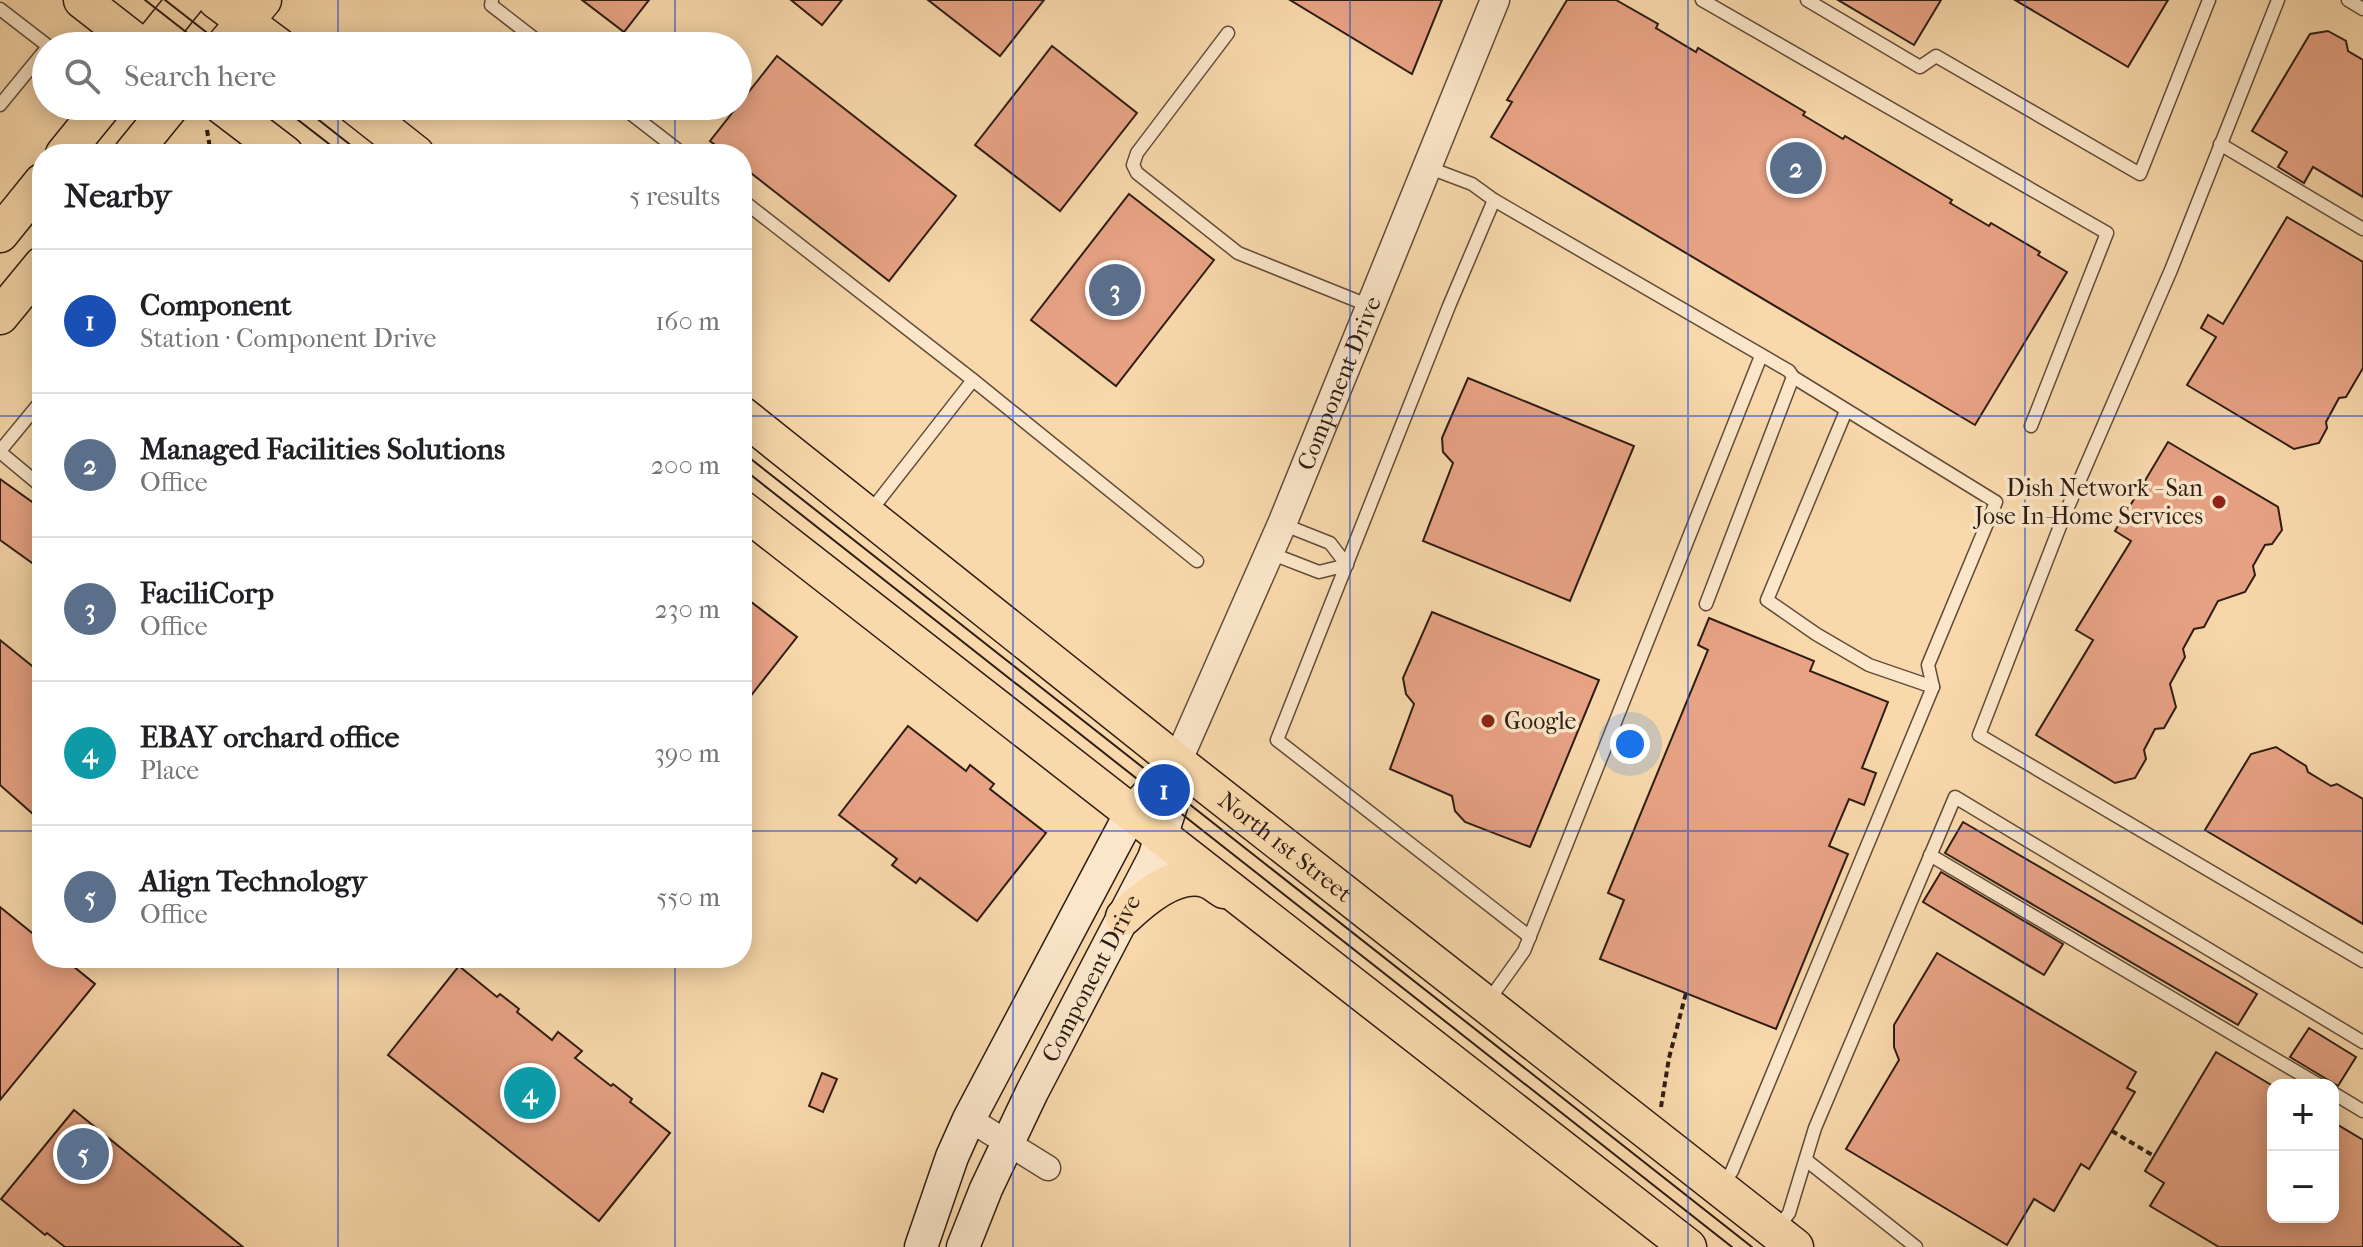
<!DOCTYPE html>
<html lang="en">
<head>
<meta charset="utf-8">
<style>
	:root { --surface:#fff; --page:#f6f6f6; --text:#202124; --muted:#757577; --line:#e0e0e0; --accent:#d93025 }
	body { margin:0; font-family:"IM FELL French Canon",serif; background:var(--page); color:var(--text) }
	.controls { position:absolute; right:24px; bottom:24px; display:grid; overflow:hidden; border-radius:16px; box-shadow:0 4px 20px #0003 }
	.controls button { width:72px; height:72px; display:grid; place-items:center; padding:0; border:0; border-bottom:2px solid var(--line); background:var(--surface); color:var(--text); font:40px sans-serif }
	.you { position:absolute; left:1630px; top:744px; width:28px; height:28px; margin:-20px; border:6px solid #fff; border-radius:50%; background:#1a73e8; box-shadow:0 0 0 12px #1a73e833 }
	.badge { display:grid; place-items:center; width:52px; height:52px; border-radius:50%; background:var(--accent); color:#fff; font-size:26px; font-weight:700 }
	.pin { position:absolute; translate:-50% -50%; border:4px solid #fff; box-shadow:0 2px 8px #0006 }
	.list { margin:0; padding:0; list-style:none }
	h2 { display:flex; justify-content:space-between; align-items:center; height:104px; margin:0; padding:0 32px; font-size:34px }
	h2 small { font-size:26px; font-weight:400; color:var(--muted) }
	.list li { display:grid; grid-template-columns:52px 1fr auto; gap:24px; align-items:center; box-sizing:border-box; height:144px; padding:0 32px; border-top:2px solid var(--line) }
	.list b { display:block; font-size:30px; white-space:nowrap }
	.list p { margin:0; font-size:26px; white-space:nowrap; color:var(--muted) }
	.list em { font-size:26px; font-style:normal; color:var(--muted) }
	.icon { flex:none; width:44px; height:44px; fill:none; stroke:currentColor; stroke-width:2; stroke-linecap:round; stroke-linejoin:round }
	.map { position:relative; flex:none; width:2363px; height:1247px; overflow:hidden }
	.search { position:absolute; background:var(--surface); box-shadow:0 4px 20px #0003; left:32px; top:32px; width:720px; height:88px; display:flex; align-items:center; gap:20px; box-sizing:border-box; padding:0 28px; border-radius:44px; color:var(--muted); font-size:30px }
	.panel { position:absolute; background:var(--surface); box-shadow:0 4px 20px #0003; left:32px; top:144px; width:720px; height:824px; border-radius:32px }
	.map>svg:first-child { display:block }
	.building { fill:#e8a385; stroke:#2e1d13; stroke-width:2 }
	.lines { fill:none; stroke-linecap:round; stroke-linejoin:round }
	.service-casing { stroke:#614c39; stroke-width:15 }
	.minor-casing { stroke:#614c39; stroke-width:27 }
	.tertiary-casing { stroke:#614c39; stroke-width:31 }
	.secondary-casing { stroke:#2e1d13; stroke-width:35 }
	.primary-casing { stroke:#2e1d13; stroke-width:39 }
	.path { stroke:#2e1d13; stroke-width:4; stroke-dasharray:6 4; stroke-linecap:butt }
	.service { stroke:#fbe6c9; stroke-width:12 }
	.minor { stroke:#fbe6c9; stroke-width:24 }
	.tertiary { stroke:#fbe6c9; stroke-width:28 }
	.secondary { stroke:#fbe6c9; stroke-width:32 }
	.primary { stroke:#f9d9ac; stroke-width:36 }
	.tram { stroke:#2e1d13; stroke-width:2 }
	.grid { fill:none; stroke:#1d4ed8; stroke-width:2; stroke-opacity:0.55 }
	.poi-dot { fill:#8f2418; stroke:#fbe6c9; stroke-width:3 }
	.labels { text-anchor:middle; stroke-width:7; stroke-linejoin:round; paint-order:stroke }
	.street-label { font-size:24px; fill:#2e1d13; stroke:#fbe6c9 }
	.poi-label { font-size:24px; fill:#2e1d13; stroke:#fbe6c9; text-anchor:end }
</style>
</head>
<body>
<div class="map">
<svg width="2363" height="1247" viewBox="0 0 2363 1247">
	<rect width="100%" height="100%" fill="#f9d9ac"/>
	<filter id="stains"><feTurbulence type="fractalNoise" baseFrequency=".0025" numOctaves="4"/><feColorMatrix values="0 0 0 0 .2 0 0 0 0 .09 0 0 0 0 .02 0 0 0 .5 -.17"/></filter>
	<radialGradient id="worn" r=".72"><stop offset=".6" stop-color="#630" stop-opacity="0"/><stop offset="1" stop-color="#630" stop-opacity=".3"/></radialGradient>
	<g class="building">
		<path d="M 582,0 L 649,0 L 624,32 Z"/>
		<path d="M 791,0 L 842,0 L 822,25 Z"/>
		<path d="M 928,0 L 1044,0 L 1000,56 Z"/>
		<path d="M 1290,0 L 1442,0 L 1412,74 Z"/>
		<path d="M 1567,0 L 1616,0 L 1658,24 L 1656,28 L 1696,52 L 1698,48 L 1748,78 L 1805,112 L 1803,115 L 1843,139 L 1845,136 L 1952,200 L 1950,203 L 1989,226 L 1991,223 L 2040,252 L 2038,255 L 2067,272 L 1975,425 L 1491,137 L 1512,102 L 1507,100 Z"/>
		<path d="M 1838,0 L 1941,0 L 1914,45 Z"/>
		<path d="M 2015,0 L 2168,0 L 2128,67 Z"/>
		<path d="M 2328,31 L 2346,41 L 2348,51 L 2363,60 L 2363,197 L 2313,167 L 2304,183 L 2278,167 L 2287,152 L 2252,131 L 2310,34 Z"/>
		<path d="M 1052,46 L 1137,113 L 1060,211 L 975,145 Z"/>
		<path d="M 777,56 L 956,196 L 889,281 L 742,166 L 742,154 L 727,154 L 710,141 Z"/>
		<path d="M 1129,194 L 1214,260 L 1116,386 L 1031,320 Z"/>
		<path d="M 2287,217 L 2363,262 L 2363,368 L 2346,397 L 2339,398 L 2326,422 L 2327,428 L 2319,443 L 2294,449 L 2187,385 L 2216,337 L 2201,328 L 2208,315 L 2223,324 Z"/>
		<path d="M 1468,378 L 1634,446 L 1570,601 L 1423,541 L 1453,463 L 1443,452 L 1442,438 Z"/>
		<path d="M 2168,442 L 2278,507 L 2282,530 L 2272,544 L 2265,545 L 2253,566 L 2255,575 L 2245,592 L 2218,601 L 2204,627 L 2194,629 L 2183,649 L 2185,657 L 2170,684 L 2176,707 L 2164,728 L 2155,729 L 2144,750 L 2146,759 L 2135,778 L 2115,783 L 2036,735 L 2093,640 L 2076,630 L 2131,541 L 2115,531 Z"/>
		<path d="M 0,479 L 42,509 L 42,570 L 0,540 Z"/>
		<path d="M 742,595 L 797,637 L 742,707 Z"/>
		<path d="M 1432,612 L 1599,680 L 1530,847 L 1465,822 L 1455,811 L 1452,796 L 1390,769 L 1414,704 L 1406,694 L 1403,678 Z"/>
		<path d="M 1709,618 L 1814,661 L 1810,671 L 1888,702 L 1862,768 L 1876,773 L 1864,805 L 1849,799 L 1829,846 L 1848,854 L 1776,1029 L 1600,959 L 1624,900 L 1608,893 L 1708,650 L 1698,645 Z"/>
		<path d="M 0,640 L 42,674 L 42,822 L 0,785 Z"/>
		<path d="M 908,726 L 966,771 L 970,765 L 994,784 L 990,789 L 1046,833 L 977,921 L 920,878 L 916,883 L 892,865 L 897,859 L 839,815 Z"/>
		<path d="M 2276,747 L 2306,766 L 2308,772 L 2331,786 L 2337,784 L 2363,799 L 2363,924 L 2205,830 L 2251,754 Z"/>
		<path d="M 1963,822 L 2257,994 L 2238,1025 L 1945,853 Z"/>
		<path d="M 1941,872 L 2063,944 L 2044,975 L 1923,902 Z"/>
		<path d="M 0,907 L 42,941 L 42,958 L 63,958 L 95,984 L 0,1100 Z"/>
		<path d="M 1937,953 L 2136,1072 L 2127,1088 L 2135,1092 L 2089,1169 L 2081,1164 L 2054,1211 L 2034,1199 L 2007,1245 L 1846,1149 L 1899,1060 L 1894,1047 L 1894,1025 Z"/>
		<path d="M 459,966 L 497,997 L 500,994 L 519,1009 L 517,1012 L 552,1040 L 558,1032 L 582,1051 L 575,1058 L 611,1086 L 613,1084 L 632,1099 L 630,1102 L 670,1133 L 599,1221 L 388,1055 Z"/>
		<path d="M 2309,1028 L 2356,1057 L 2338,1086 L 2290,1057 Z"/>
		<path d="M 2216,1052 L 2273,1086 L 2273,1217 L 2333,1217 L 2333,1122 L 2363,1140 L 2363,1247 L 2219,1247 L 2150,1206 L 2164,1183 L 2145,1171 Z"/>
		<path d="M 822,1073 L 837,1079 L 823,1112 L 809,1106 Z"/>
		<path d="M 74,1110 L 243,1247 L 65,1247 L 47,1233 L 45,1235 L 1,1199 Z"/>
	</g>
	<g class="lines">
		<defs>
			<g id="service">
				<path d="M 492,0 L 491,5 L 544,46"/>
				<path d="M 1702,0 L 2107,233 L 2031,426"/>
				<path d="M 1807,0 L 1920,67 L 1936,56 L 2140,174 L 2209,0"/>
				<path d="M 2278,0 L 2171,270 L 2062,521 L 1979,735 L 2363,961"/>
				<path d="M 2348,0 L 2363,9"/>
				<path d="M 0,9 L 48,46"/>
				<path d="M 1228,33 L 1137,153 L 1133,165 L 1137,173 L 1238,253 L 1370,306"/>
				<path d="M 0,105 L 46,49"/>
				<path d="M 621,106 L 683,154"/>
				<path d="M 2220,144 L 2363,229"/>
				<path d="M 1427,167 L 1472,184 L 1494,200 L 1789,371 L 1793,377 L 1706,604"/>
				<path d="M 742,200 L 973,380 L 1197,561"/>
				<path d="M 1494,200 L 1449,306 L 1277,740 L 1530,937"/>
				<path d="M 1846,411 L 1767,600 L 1816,634 L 1869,665 L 1933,687"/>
				<path d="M 0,451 L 42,400"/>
				<path d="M 0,452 L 42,487"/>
				<path d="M 869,513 L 973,380"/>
				<path d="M 1270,553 L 1319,572 L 1347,565 L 1330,543 L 1282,524"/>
				<path d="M 1930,855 L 2319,1085"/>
				<path d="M 1489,1000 L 1524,951 L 1761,356"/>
				<path d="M 2333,1093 L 2363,1111"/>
				<path d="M 1806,1160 L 1916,1247"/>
				<path d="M 1722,1185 L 1732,1171 L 1933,687 L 1928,665 L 1996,502 L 1793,377"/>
				<path d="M 1777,1229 L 1789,1213 L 1815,1128 L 1955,797 L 2363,1042"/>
			</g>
			<path id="minor" d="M 969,1119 L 1048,1168"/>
			<g id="tertiary">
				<path id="s1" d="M 1177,762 L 1282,524 L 1495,0"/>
			</g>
			<g id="secondary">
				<path d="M 921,1247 L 952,1157 L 969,1119 L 1131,813 L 1177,762"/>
				<path id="s2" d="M 963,1247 L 986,1189 L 1032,1092 L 1154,858 L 1171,806 L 1177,762"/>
			</g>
			<g id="primary">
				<path d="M 82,0 L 141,46"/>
				<path d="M 216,0 L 278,46"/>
				<path d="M 149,46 L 186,0"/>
				<path d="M 224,46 L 263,0"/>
				<path d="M 222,106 L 285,154"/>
				<path d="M 355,106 L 416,154"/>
				<path d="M 64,154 L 103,106"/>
				<path d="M 132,154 L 171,106"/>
				<path d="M 0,234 L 42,182"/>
				<path d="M 0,316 L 42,265"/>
				<path id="s3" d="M 742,415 L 1177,762 L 1795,1247"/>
				<path d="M 742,509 L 1688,1247"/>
				<path d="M 1124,917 C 1144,898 1178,869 1208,880 C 1213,882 1219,887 1224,890"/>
			</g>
		</defs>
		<use href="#service" class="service-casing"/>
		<use href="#minor" class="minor-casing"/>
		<use href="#tertiary" class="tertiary-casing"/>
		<use href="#secondary" class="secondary-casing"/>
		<use href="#primary" class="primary-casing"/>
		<g class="path">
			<path d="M 207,130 L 211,154"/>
			<path d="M 1661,1107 L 1669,1058 L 1686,993"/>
			<path d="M 2112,1131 L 2154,1156"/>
		</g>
		<use href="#service" class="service"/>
		<use href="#minor" class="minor"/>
		<use href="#tertiary" class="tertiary"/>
		<use href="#secondary" class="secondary"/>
		<use href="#primary" class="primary"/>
		<g class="tram">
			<path d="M 145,0 L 204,46"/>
			<path d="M 165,0 L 224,46"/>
			<path d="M 280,106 L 342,154"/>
			<path d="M 301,106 L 362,154"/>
			<path d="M 742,452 L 1752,1247"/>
			<path d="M 742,468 L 1732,1247"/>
		</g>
	</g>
	<path class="grid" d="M 338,0 L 338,46M 675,0 L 675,46M 1013,0 L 1013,1247M 1350,0 L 1350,1247M 1688,0 L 1688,1247M 2025,0 L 2025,1247M 338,106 L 338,154M 675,106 L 675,154M 0,416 L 42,416M 742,416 L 2363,416M 0,831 L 42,831M 742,831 L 2363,831M 338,958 L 338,1247M 675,958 L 675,1247"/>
	<g class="poi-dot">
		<circle cx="2219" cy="502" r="8"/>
		<circle cx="1488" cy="721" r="8"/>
	</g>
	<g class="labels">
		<g class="street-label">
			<text dy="8" stroke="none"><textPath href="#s1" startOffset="412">Component Drive</textPath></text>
			<text dy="8" stroke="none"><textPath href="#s3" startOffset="694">North 1st Street</textPath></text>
			<text dy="8" stroke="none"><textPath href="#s2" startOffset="298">Component Drive</textPath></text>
		</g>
		<g class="poi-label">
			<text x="2203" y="496">Dish Network - San<tspan x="2203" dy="28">Jose In-Home Services</tspan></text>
			<text x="1504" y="729" text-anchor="start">Google</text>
		</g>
	</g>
	<rect width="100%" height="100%" filter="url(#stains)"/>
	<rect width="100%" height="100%" fill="url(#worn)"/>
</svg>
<div class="controls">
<button>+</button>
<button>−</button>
</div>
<div class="you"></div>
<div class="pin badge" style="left:1164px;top:790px;background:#1a4fb4">1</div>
<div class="pin badge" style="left:1796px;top:168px;background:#5c6f8a">2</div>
<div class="pin badge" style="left:1115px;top:290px;background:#5c6f8a">3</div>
<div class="pin badge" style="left:530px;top:1093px;background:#0f9aa8">4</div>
<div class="pin badge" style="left:83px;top:1154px;background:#5c6f8a">5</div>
<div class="search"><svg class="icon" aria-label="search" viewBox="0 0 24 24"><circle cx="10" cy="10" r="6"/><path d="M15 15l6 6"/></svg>Search here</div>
<section class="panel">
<h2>Nearby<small>5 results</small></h2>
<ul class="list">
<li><span class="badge" style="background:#1a4fb4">1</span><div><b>Component</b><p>Station · Component Drive</p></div><em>160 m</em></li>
<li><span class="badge" style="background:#5c6f8a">2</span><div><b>Managed Facilities Solutions</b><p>Office</p></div><em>200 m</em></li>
<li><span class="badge" style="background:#5c6f8a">3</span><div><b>FaciliCorp</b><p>Office</p></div><em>230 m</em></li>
<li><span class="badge" style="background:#0f9aa8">4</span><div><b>EBAY orchard office</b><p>Place</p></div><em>390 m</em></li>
<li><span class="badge" style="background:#5c6f8a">5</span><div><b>Align Technology</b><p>Office</p></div><em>550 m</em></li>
</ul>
</section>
</div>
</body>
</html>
